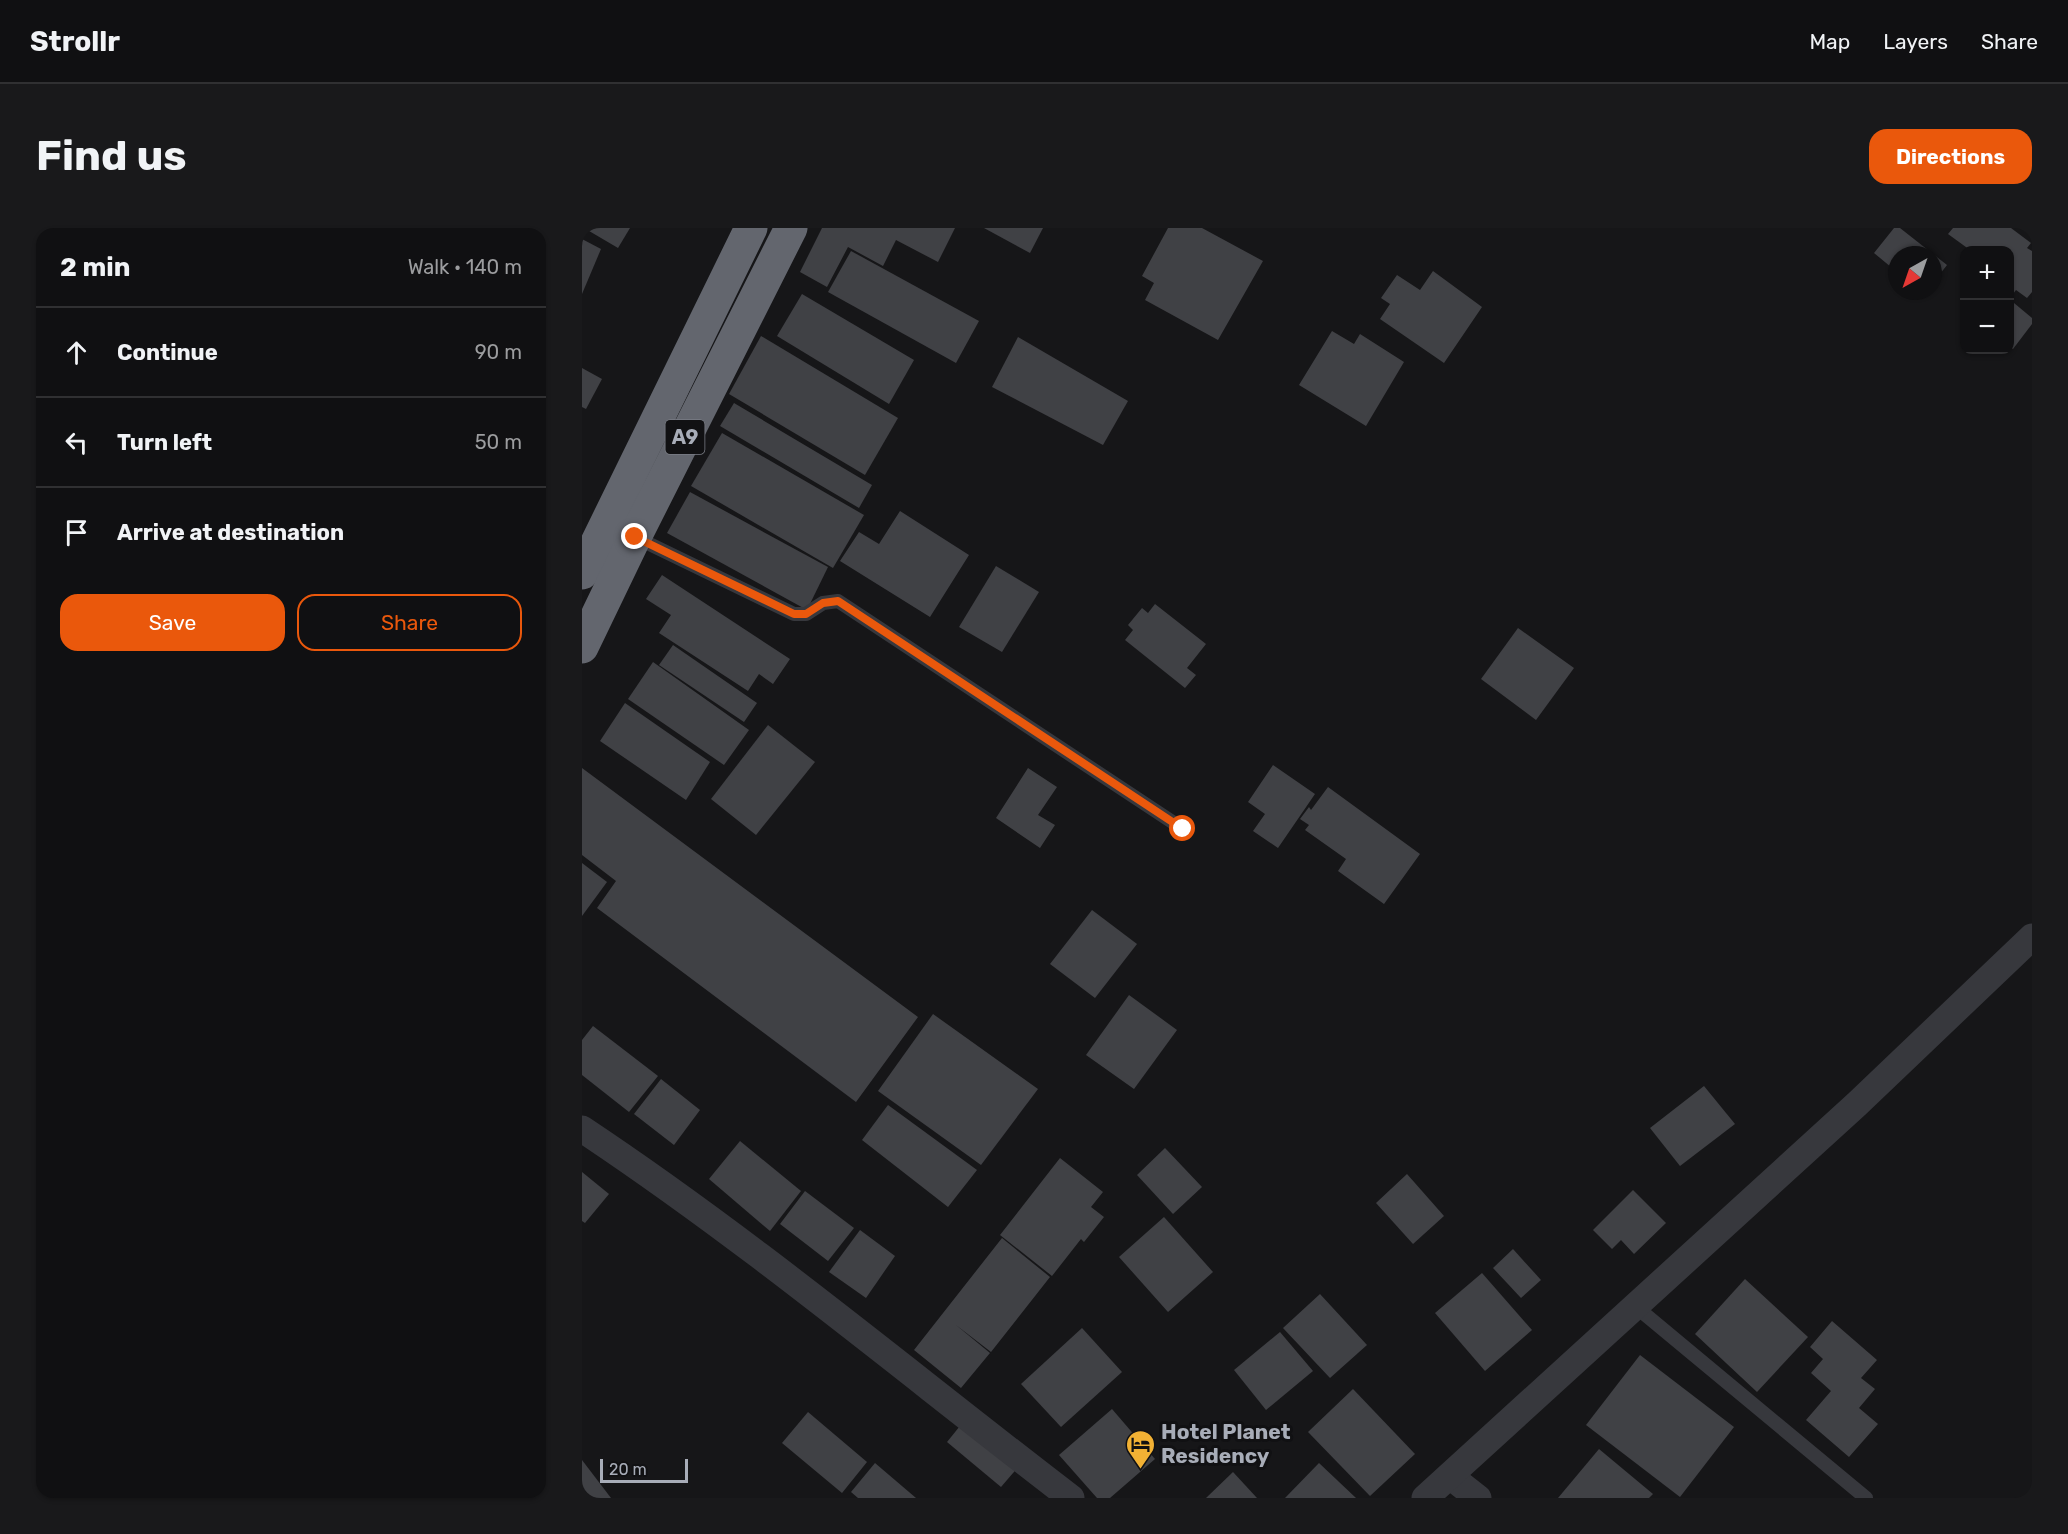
<!DOCTYPE html>
<html lang="en">
<head>
<meta charset="utf-8">
<style>
	:root { --surface:#101012; --page:#19191b; --text:#f1f3f6; --muted:#9c9d9f; --line:#303032; --accent:#ea580c }
	body { margin:0; font-family:Rubik,sans-serif; background:var(--page); color:var(--text) }
	.controls { position:absolute; right:18px; top:18px; display:grid; overflow:hidden; border-radius:12px; box-shadow:0 2px 4px #0004 }
	.controls button { width:54px; height:54px; display:grid; place-items:center; padding:0; border:0; border-bottom:2px solid var(--line); background:var(--surface); color:var(--text); font:30px sans-serif }
	.compass { position:absolute; left:1306px; top:18px; width:54px; height:54px; border-radius:50%; background:var(--surface); box-shadow:0 2px 4px #0004; rotate:220deg }
	.scale { position:absolute; left:18px; bottom:15px; width:88px; box-sizing:border-box; padding-left:6px; border:3px solid #a8adb8; border-top:0; font-size:16px; line-height:21px; white-space:nowrap; color:#a8adb8; -webkit-text-stroke:4px #111113; paint-order:stroke }
	.stop { position:absolute; width:18px; height:18px; margin:-14px; border:4px solid #ea580c; border-radius:50%; background:#fff }
	.stop.end { background:#ea580c; border-color:#fff; box-shadow:0 2px 6px #0008 }
	.list { margin:0; padding:0; list-style:none }
	h2 { display:flex; justify-content:space-between; align-items:center; height:78px; margin:0; padding:0 24px; font-size:26px }
	h2 small { font-size:20px; font-weight:400; color:var(--muted) }
	.list li { display:grid; grid-template-columns:39px 1fr auto; gap:18px; align-items:center; box-sizing:border-box; height:90px; padding:0 24px; border-top:2px solid var(--line) }
	.list b { display:block; font-size:22px; white-space:nowrap }
	.list em { font-size:20px; font-style:normal; color:var(--muted) }
	.actions { display:flex; gap:12px; padding:18px 24px }
	.actions a { flex:1; padding:14px 0; border:2px solid var(--accent); border-radius:18px; text-align:center; font-size:21px; color:var(--accent) }
	.actions .main { background:var(--accent); color:#fff }
	.icon { flex:none; width:33px; height:33px; fill:none; stroke:currentColor; stroke-width:2; stroke-linecap:round; stroke-linejoin:round }
	.map { position:relative; flex:none; width:1450px; height:1270px; overflow:hidden; border-radius:18px }
	header { display:flex; align-items:center; gap:36px; box-sizing:border-box; height:84px; padding:0 30px; background:var(--surface); border-bottom:2px solid var(--line) }
	header strong { font-size:28px }
	nav { display:flex; gap:33px; margin-inline-start:auto; font-size:21px }
	.intro { display:flex; align-items:center; justify-content:space-between; box-sizing:border-box; height:144px; padding:0 36px }
	h1 { margin:0; font-size:42px }
	.button { padding:15px 27px; border-radius:18px; background:var(--accent); color:#fff; font-size:21px; font-weight:700 }
	main { display:flex; gap:36px; padding:0 36px }
	aside { flex:1; background:var(--surface); border-radius:18px; box-shadow:0 2px 4px #0004 }
	.map>svg:first-child { display:block }
	.building { fill:#404145 }
	.lines { fill:none; stroke-linecap:round; stroke-linejoin:round }
	.lane { stroke:#37383d; stroke-width:14 }
	.street { stroke:#37383d; stroke-width:27 }
	.highway { stroke:#63666e; stroke-width:33 }
	.route { stroke:#ea580c; stroke-width:8 }
	.labels { text-anchor:middle; stroke-width:6; stroke-linejoin:round; paint-order:stroke }
	.shield { fill:#111113; stroke:#7b7e86; stroke-width:1.5 }
	.shield-label { font-size:20px; font-weight:bold; fill:#a8adb8 }
	.poi-label { font-size:21px; font-weight:bold; fill:#a8adb8; stroke:#111113; text-anchor:start }
</style>
</head>
<body>
<header>
<strong>Strollr</strong>
<nav><a>Map</a><a>Layers</a><a>Share</a></nav>
</header>
<div class="intro"><h1>Find us</h1><a class="button">Directions</a></div>
<main>
<aside>
<h2>2 min<small>Walk · 140 m</small></h2>
<ul class="list">
<li><svg class="icon" aria-label="ahead" viewBox="0 0 24 24"><path d="M12 20V5M6 11l6-6 6 6"/></svg><div><b>Continue</b></div><em>90 m</em></li>
<li><svg class="icon" aria-label="left" viewBox="0 0 24 24"><path d="M17 20v-9H6M10 6l-5 5 5 5"/></svg><div><b>Turn left</b></div><em>50 m</em></li>
<li><svg class="icon" aria-label="arrive" viewBox="0 0 24 24"><path d="M6 21V4h12l-3 4 3 4H6"/></svg><div><b>Arrive at destination</b></div></li>
</ul>
<div class="actions"><a class="main">Save</a><a>Share</a></div>
</aside>
<div class="map">
<svg width="1450" height="1270" viewBox="0 0 1450 1270">
	<rect width="100%" height="100%" fill="#161618"/>
	<g class="building">
		<path d="M 2,0 L 48,0 L 36,20 Z"/>
		<path d="M 240,0 L 373,0 L 356,34 L 314,12 L 301,38 L 266,19 L 245,59 L 218,44 Z"/>
		<path d="M 402,0 L 461,0 L 448,25 Z"/>
		<path d="M 586,0 L 620,0 L 681,33 L 636,112 L 563,72 L 572,55 L 560,48 Z"/>
		<path d="M 1312,0 L 1318,0 L 1365,37 L 1351,55 L 1351,27 L 1315,27 L 1315,44 L 1292,25 Z"/>
		<path d="M 1371,0 L 1429,0 L 1449,15 L 1445,20 L 1450,23 L 1450,64 L 1445,70 L 1434,62 L 1431,66 L 1428,63 L 1428,22 L 1388,22 L 1366,6 Z"/>
		<path d="M 0,11 L 19,21 L 0,66 Z"/>
		<path d="M 269,23 L 397,93 L 374,135 L 246,64 Z"/>
		<path d="M 851,43 L 900,79 L 862,135 L 798,91 L 808,76 L 799,70 L 815,47 L 838,62 Z"/>
		<path d="M 220,66 L 332,132 L 307,176 L 195,108 Z"/>
		<path d="M 1432,75 L 1450,90 L 1450,96 L 1431,121 L 1428,119 L 1428,80 Z"/>
		<path d="M 750,103 L 772,116 L 778,106 L 822,134 L 784,198 L 717,157 Z"/>
		<path d="M 179,108 L 316,190 L 283,247 L 147,166 Z"/>
		<path d="M 436,109 L 546,173 L 521,217 L 410,159 Z"/>
		<path d="M 0,140 L 20,151 L 4,181 L 0,179 Z"/>
		<path d="M 152,175 L 290,257 L 277,280 L 138,198 Z"/>
		<path d="M 140,205 L 282,287 L 251,340 L 109,258 Z"/>
		<path d="M 108,264 L 246,339 L 225,382 L 85,305 Z"/>
		<path d="M 318,283 L 387,327 L 348,389 L 258,333 L 277,304 L 297,316 Z"/>
		<path d="M 414,338 L 457,364 L 420,424 L 377,399 Z"/>
		<path d="M 80,347 L 208,431 L 191,456 L 177,446 L 166,463 L 77,405 L 89,387 L 64,371 Z"/>
		<path d="M 573,376 L 624,416 L 605,440 L 614,447 L 603,460 L 543,412 L 551,402 L 546,397 L 560,380 L 566,385 Z"/>
		<path d="M 936,400 L 992,440 L 954,492 L 899,451 Z"/>
		<path d="M 91,417 L 175,475 L 162,494 L 77,437 Z"/>
		<path d="M 71,434 L 167,502 L 142,537 L 46,471 Z"/>
		<path d="M 43,475 L 128,534 L 104,572 L 18,513 Z"/>
		<path d="M 186,497 L 233,534 L 174,607 L 129,571 Z"/>
		<path d="M 691,537 L 733,566 L 696,620 L 671,603 L 683,586 L 666,574 Z"/>
		<path d="M 0,540 L 336,789 L 274,874 L 15,680 L 34,653 L 0,627 Z"/>
		<path d="M 446,540 L 475,559 L 456,587 L 473,597 L 458,620 L 414,590 Z"/>
		<path d="M 746,559 L 838,626 L 802,676 L 756,643 L 764,631 L 723,602 L 727,597 L 718,591 L 727,579 L 729,582 Z"/>
		<path d="M 0,635 L 25,654 L 0,688 Z"/>
		<path d="M 510,682 L 555,716 L 513,770 L 468,736 Z"/>
		<path d="M 547,767 L 595,802 L 552,861 L 504,827 Z"/>
		<path d="M 351,786 L 456,861 L 399,937 L 296,863 Z"/>
		<path d="M 11,798 L 76,848 L 47,884 L 0,847 L 0,812 Z"/>
		<path d="M 79,851 L 118,882 L 92,917 L 52,886 Z"/>
		<path d="M 1122,858 L 1153,896 L 1098,938 L 1068,900 Z"/>
		<path d="M 306,877 L 395,942 L 366,979 L 280,912 Z"/>
		<path d="M 158,913 L 219,963 L 188,1003 L 127,951 Z"/>
		<path d="M 583,920 L 620,959 L 591,986 L 555,947 Z"/>
		<path d="M 478,930 L 521,964 L 509,979 L 522,989 L 502,1014 L 499,1011 L 470,1048 L 418,1007 Z"/>
		<path d="M 0,944 L 27,966 L 3,995 L 0,993 Z"/>
		<path d="M 825,946 L 862,988 L 831,1016 L 794,975 Z"/>
		<path d="M 1051,962 L 1084,995 L 1052,1026 L 1039,1012 L 1030,1021 L 1011,1002 Z"/>
		<path d="M 223,963 L 272,1000 L 246,1033 L 198,996 Z"/>
		<path d="M 582,989 L 631,1044 L 586,1084 L 537,1029 Z"/>
		<path d="M 278,1002 L 313,1028 L 284,1070 L 247,1044 Z"/>
		<path d="M 420,1010 L 468,1049 L 409,1124 L 374,1097 L 408,1125 L 379,1160 L 332,1122 Z"/>
		<path d="M 931,1021 L 959,1052 L 939,1070 L 911,1040 Z"/>
		<path d="M 900,1045 L 950,1102 L 903,1143 L 853,1085 Z"/>
		<path d="M 1163,1051 L 1226,1109 L 1175,1164 L 1113,1106 Z"/>
		<path d="M 738,1066 L 785,1117 L 748,1150 L 701,1100 Z"/>
		<path d="M 1250,1093 L 1295,1132 L 1279,1150 L 1293,1161 L 1277,1180 L 1296,1196 L 1267,1229 L 1224,1192 L 1249,1163 L 1229,1145 L 1241,1131 L 1228,1119 Z"/>
		<path d="M 500,1100 L 540,1144 L 479,1199 L 439,1156 Z"/>
		<path d="M 698,1104 L 731,1143 L 684,1182 L 652,1142 Z"/>
		<path d="M 1058,1127 L 1152,1199 L 1098,1269 L 1004,1197 Z"/>
		<path d="M 771,1161 L 833,1226 L 788,1268 L 726,1204 Z"/>
		<path d="M 530,1181 L 573,1231 L 528,1270 L 515,1270 L 477,1227 Z"/>
		<path d="M 226,1184 L 285,1234 L 260,1265 L 200,1215 Z"/>
		<path d="M 382,1193 L 437,1238 L 419,1259 L 365,1214 Z"/>
		<path d="M 1017,1221 L 1071,1266 L 1067,1270 L 976,1270 Z"/>
		<path d="M 0,1232 L 29,1270 L 0,1270 Z"/>
		<path d="M 293,1235 L 334,1270 L 276,1270 L 269,1264 Z"/>
		<path d="M 737,1235 L 774,1270 L 703,1270 Z"/>
		<path d="M 651,1244 L 675,1270 L 624,1270 Z"/>
	</g>
	<g class="lines">
		<g class="lane">
			<path d="M 53,309 L 212,386 L 224,386 L 241,375 L 256,373 L 601,601"/>
			<path d="M 1053,1078 L 1284,1270"/>
		</g>
		<g class="street">
			<path d="M 0,901 C 170,1014 327,1146 489,1270"/>
			<path d="M 868,1248 L 896,1270"/>
			<path d="M 843,1270 L 1275,876 L 1450,709"/>
		</g>
		<g class="highway">
			<path d="M 0,345 L 169,0"/>
			<path d="M 0,419 L 53,309 L 209,0"/>
		</g>
	</g>
	<g class="lines">
		<path class="route" d="M 53,309 L 212,386 L 224,386 L 241,375 L 256,373 L 601,601"/>
	</g>
	<defs>
		<symbol id="hotel-pin" viewBox="-11 -11 22 30"><path d="M0 17L-7.5 6A9.5 9.5 0 1 1 7.5 6Z" fill="#f2b134" stroke="#111113"/><path d="M-6-4.5h1.5V1H6V5H4.5V3h-9V5H-6ZM-4 0a1.8 1.8 0 1 1 3.6 0ZM.5 0V-2.5h3Q6-2.5 6 0Z" fill="#111"/></symbol>
	</defs>
	<g fill-rule="evenodd">
		<use href="#hotel-pin" x="542" y="1200" width="33" height="45"/>
	</g>
	<g class="labels">
		<rect class="shield" x="83.5" y="192" width="39" height="34" rx="4.5"/>
		<g class="shield-label">
			<text x="103" y="216">A9</text>
		</g>
		<g class="poi-label">
			<text x="579" y="1211">Hotel Planet<tspan x="579" dy="24">Residency</tspan></text>
		</g>
	</g>
</svg>
<div class="controls">
<button>+</button>
<button>−</button>
</div>
<svg class="compass" viewBox="-18 -18 36 36"><path d="M0-13l5 13h-10z" fill="#e53935"/><path d="M0 13l5-13h-10z" fill="#9c9d9f"/></svg>
<div class="scale">20 m</div>
<div class="stop" style="left:601px;top:601px"></div>
<div class="stop end" style="left:53px;top:309px"></div>
</div>
</main>
</body>
</html>
